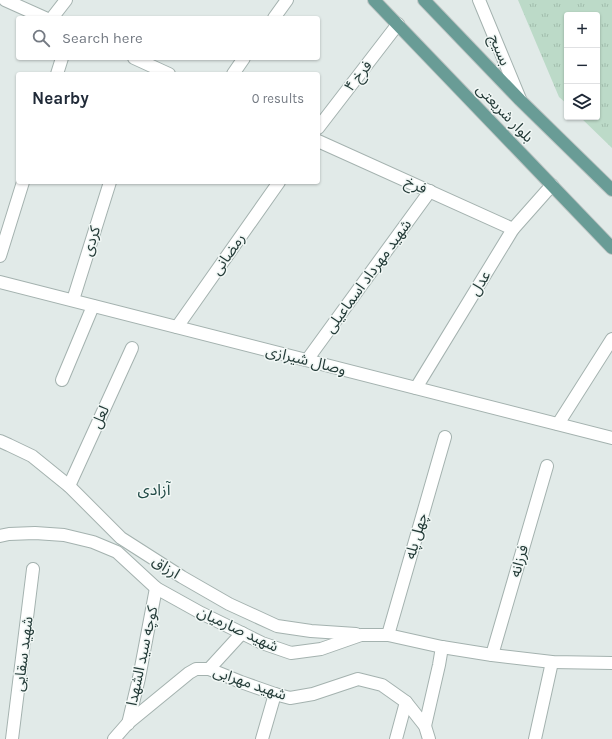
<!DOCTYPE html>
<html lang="en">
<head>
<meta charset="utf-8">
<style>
	:root { --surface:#fff; --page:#f2f2f3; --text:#1f2937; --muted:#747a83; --line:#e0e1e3 }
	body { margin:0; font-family:Karla,"Noto Sans Arabic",sans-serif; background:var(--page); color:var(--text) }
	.controls { position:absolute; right:12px; top:12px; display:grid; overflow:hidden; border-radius:4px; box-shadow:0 1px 3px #0004 }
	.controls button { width:36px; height:36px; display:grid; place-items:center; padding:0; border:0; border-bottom:1px solid var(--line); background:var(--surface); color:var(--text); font:20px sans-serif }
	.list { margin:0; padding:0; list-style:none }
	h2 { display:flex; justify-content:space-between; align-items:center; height:52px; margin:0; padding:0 16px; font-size:17px }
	h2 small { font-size:13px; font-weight:400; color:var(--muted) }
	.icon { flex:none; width:22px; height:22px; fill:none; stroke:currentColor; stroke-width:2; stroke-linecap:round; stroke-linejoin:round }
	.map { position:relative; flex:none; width:612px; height:739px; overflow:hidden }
	.search { position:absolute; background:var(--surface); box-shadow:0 1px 3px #0004; left:16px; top:16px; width:304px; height:44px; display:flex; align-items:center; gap:10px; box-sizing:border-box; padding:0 14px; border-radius:4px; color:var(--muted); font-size:15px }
	.panel { position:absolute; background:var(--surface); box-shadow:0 1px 3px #0004; left:16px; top:72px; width:304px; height:112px; border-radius:4px }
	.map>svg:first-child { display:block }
	.park { fill:url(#park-tufts) }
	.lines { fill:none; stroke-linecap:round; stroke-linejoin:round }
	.minor-casing { stroke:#a4b2af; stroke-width:14 }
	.major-casing { stroke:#bdc4c3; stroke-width:14 }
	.minor { stroke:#fff; stroke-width:12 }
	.major { stroke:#699c96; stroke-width:12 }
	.labels { text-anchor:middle; stroke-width:3; stroke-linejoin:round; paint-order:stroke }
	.street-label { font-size:15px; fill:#233a37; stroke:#f1f7f5 }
	.neighbourhood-label { font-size:16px; fill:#214a46; stroke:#f1f7f5 }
</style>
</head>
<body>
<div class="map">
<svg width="612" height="739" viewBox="0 0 612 739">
	<defs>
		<pattern id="park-tufts" width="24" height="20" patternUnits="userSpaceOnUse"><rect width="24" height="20" fill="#bcdac8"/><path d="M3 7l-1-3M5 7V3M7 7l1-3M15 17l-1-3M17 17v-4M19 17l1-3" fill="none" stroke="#a1bcac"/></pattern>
	</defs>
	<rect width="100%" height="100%" fill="#e1eae8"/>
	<path class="park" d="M 518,0 L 612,0 L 612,148 L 580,117 L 597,117 L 597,15 L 567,15 L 567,104 L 559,97 Z"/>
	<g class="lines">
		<defs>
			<g id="minor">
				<path d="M 5,0 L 45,18"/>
				<path d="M 479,0 L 520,99"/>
				<path d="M 52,18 L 66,0"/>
				<path d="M 274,18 L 287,0"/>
				<path d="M 134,58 L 169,74"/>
				<path d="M 57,74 L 62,58"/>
				<path d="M 233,74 L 244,58"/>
				<path d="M 318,128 L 398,24"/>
				<path d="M 318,141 L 513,229"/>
				<path d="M 0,256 L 23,182"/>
				<path d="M 0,282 L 612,438"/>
				<path d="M 73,300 L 110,182"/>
				<path d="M 177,327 L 279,182"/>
				<path d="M 307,360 L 430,191"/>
				<path d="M 62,380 L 93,306"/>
				<path d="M 416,388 L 513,229 L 552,185"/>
				<path d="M 558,424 L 612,339"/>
				<path d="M 0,441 L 9,445 L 32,456 L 69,486 L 121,538 L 182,577 L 229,604 L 277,626 L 311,631 L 356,634"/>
				<path d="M 69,486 L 132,348"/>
				<path d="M 0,536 L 9,534 L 35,533 L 64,535 L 93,542 L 117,552 L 156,588 L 201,613 L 262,643 L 291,653 L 321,649 L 361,635 L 388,635 L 442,647 L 492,655 L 552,662 L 612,663"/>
				<path d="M 388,635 L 445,437"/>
				<path d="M 492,655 L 547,466"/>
				<path d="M 209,669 L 242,633"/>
				<path d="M 128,724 L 139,678 L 156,588"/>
				<path d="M 425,726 L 439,665 L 442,647"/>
				<path d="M 12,739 L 33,569"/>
				<path d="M 114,739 L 128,723 L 189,673 L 196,669 L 209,669 L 241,682 L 275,694 L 290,698 L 313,694 L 358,679 L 382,685 L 406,702 L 425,726 L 429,739"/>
				<path d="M 262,739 L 275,694"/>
				<path d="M 396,739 L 406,702"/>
				<path d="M 535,739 L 552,662"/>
			</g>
			<g id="major">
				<path d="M 374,0 L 612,248"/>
				<path d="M 424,0 L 520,100 L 612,190"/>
			</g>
		</defs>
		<use href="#minor" class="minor-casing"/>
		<use href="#major" class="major-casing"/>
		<use href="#minor" class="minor"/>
		<use href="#major" class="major"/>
	</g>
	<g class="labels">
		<g class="street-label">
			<text transform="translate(500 50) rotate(68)" y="5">بسیج</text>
			<text transform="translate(358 76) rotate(-52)" y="5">فرخ ۴</text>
			<text transform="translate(505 113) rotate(46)" y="5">بلوار شریعتی</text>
			<text transform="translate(416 185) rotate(24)" y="5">فرخ</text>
			<text transform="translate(91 241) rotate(-73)" y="5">کردی</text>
			<text transform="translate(228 254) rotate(-55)" y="5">رمضانی</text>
			<text transform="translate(368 276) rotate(-54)" y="5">شهید مهرداد اسماعیلی</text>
			<text transform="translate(480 283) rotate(-58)" y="5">عدل</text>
			<text transform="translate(306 360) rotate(14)" y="5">وصال شیرازی</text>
			<text transform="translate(100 417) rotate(-65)" y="5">لعل</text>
			<text transform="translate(416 536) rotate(-74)" y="5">چهل پله</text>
			<text transform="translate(519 561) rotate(-74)" y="5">فرزانه</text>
			<text transform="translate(166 567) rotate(32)" y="5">ارزاق</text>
			<text transform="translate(238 629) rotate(25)" y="5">شهید صارمیان</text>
			<text transform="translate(23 654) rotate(-83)" y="5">شهید سقایی</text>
			<text transform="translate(142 656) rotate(-78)" y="5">کوچه سید الشهدا</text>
			<text transform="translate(250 683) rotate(19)" y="5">شهید مهرابی</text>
		</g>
		<g class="neighbourhood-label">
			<text x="154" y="495">آزادی</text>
		</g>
	</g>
</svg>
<div class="controls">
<button>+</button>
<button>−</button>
<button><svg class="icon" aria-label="layers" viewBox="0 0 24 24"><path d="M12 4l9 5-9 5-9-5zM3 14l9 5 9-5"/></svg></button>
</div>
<div class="search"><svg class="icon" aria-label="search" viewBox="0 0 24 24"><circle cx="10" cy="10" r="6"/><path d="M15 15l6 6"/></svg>Search here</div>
<section class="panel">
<h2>Nearby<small>0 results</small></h2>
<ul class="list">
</ul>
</section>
</div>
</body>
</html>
